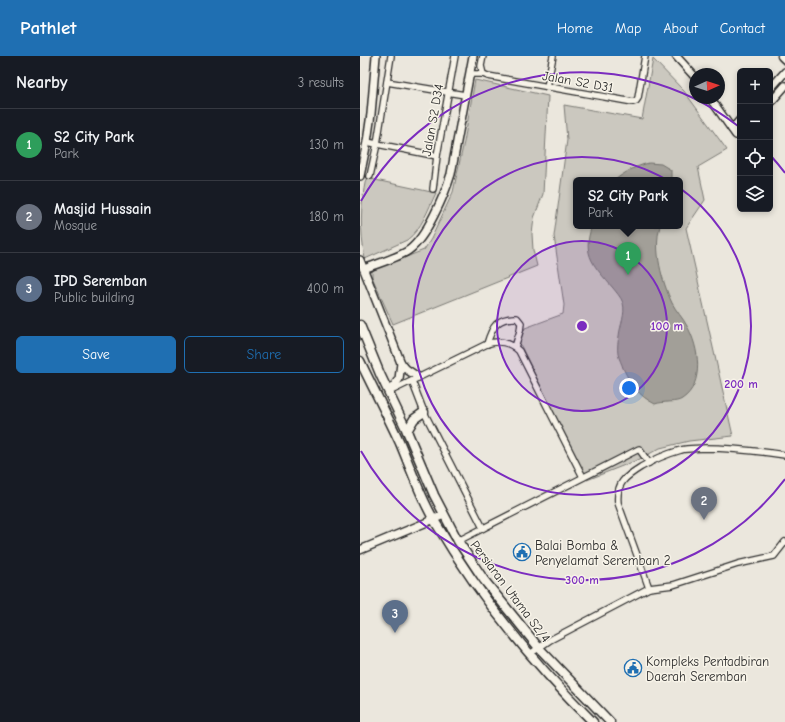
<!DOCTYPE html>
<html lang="en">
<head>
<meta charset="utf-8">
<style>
	:root { --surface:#171b24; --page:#242831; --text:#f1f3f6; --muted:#9ea1a6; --line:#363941; --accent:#1f6fb2 }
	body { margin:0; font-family:"Comic Neue",sans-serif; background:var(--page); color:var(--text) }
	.controls { position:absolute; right:12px; top:12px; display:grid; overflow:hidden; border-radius:6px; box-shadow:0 2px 6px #0003 }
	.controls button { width:36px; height:36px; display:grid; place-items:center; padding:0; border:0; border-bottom:1px solid var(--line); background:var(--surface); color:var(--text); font:20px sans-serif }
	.compass { position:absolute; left:329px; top:12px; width:36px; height:36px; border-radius:50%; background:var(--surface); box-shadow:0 2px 6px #0003; rotate:87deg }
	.you { position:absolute; left:269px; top:332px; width:14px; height:14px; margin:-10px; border:3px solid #fff; border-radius:50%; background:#1a73e8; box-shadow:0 0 0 6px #1a73e833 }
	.badge { display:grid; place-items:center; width:26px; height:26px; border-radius:50%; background:var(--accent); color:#fff; font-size:13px; font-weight:700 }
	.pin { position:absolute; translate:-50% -33px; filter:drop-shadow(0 1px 2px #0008) }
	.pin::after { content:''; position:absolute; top:21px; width:14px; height:12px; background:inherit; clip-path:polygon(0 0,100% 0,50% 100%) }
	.popup { position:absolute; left:213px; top:121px; width:110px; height:52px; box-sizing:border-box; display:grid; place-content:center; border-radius:6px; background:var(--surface); filter:drop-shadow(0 1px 3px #0005); font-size:13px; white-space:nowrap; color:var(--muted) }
	.popup b { font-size:15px; color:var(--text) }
	.popup::after { content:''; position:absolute; left:50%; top:100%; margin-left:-8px; border:8px solid transparent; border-top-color:var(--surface) }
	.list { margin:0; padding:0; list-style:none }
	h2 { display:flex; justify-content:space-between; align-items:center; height:52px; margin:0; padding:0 16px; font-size:17px }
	h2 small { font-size:13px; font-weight:400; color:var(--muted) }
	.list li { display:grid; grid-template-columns:26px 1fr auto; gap:12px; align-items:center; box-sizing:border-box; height:72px; padding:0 16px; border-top:1px solid var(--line) }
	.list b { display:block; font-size:15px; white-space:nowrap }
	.list p { margin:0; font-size:13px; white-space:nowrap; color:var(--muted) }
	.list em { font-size:13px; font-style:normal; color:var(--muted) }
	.actions { display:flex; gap:8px; padding:12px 16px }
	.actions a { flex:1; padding:9px 0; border:1px solid var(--accent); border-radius:6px; text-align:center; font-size:14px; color:var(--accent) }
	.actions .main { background:var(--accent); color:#fff }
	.icon { flex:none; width:22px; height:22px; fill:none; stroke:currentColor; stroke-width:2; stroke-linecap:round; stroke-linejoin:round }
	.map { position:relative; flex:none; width:425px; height:666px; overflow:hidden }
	header { display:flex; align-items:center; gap:24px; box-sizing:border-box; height:56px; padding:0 20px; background:var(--accent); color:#fff }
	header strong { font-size:19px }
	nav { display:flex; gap:22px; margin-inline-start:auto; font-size:14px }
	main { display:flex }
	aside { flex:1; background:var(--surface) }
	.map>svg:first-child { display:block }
	.green { fill:#cbc8bf; stroke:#7b7a75; fill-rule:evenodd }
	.water { fill:#a29f98; stroke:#72716c }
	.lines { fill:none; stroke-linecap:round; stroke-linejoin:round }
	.minor-casing { stroke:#2b2b2b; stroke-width:8 }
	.tertiary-casing { stroke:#2b2b2b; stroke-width:10 }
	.primary-casing { stroke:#2b2b2b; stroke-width:11 }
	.minor { stroke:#f7f3e8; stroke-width:5.5 }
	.tertiary { stroke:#f7f3e8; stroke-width:7 }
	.primary { stroke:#f7f3e8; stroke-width:8 }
	.ring { fill:none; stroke:#7b2cbf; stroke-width:2 }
	.labels { text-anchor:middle; stroke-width:3; stroke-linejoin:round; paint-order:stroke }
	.street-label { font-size:13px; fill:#2b2b2b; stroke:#f7f3e8 }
	.poi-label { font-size:13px; fill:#2b2b2b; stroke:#f7f3e8; text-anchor:start }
	.centre { fill:#7b2cbf; stroke:#f7f3e8; stroke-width:2 }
	.ring-label { font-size:12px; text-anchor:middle; font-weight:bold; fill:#7b2cbf; stroke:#f7f3e8; stroke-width:3; stroke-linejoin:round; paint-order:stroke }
</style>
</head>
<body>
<header>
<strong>Pathlet</strong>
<nav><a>Home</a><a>Map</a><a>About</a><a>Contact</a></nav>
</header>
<main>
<aside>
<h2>Nearby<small>3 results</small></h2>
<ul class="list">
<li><span class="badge" style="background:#2e9e5b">1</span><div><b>S2 City Park</b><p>Park</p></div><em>130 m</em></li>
<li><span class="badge" style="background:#6b7280">2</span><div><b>Masjid Hussain</b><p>Mosque</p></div><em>180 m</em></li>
<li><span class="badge" style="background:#5c6f8a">3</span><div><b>IPD Seremban</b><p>Public building</p></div><em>400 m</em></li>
</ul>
<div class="actions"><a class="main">Save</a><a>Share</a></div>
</aside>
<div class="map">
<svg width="425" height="666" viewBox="0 0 425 666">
	<rect width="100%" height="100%" fill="#ebe7dd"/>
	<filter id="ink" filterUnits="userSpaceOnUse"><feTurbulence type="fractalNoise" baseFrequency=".025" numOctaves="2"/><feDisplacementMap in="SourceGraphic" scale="8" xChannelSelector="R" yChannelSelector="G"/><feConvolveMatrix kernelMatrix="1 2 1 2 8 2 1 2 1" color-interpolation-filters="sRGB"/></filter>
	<g filter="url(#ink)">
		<g class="green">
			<path d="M 293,3 L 324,35 L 367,94 L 338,111 L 345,144 L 326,172 L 373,380 L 329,385 L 300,392 L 280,403 L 227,424 L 159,286 L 165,272 L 203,258 L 204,249 L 194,180 L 207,84 L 204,49 L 282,63 ZM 216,124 L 320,124 L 320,170 L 216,170 Z"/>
			<path d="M 115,24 L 188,40 L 183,138 L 174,162 L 172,178 L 173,194 L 177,210 L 33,268 L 12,221 L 12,216 L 15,213 L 64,194 L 71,183 L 93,136 L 104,86 Z"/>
			<path d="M 6,122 L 76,137 C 68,153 62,173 47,184 L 5,203 C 0,175 0,151 6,122 Z"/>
		</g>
		<g class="water">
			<path d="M 289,107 L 301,108 L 311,114 L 311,122 L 309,124 L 255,124 C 265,116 276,110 289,107 Z"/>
			<path d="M 232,170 L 300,170 C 293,194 302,225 312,247 C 316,255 323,262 327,270 C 339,291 345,328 322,343 C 317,347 303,345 295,348 C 279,340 271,329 263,312 C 262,308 259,303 258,298 C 257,293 258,285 259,280 C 260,269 266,258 263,247 C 261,241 256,236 253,232 C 235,211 221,199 232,170 Z"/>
		</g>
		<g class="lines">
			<defs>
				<g id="minor">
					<path d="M 110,18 L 123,18 L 128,20 L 273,46 L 276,45 L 278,42 L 285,0"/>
					<path d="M 123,18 L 121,10 L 123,0"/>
					<path d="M 27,26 L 105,39"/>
					<path d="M 187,31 L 193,0"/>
					<path d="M 7,86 L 77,100"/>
					<path d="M 10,120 L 17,88 L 31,0"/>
					<path d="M 73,133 L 77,100 L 95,0"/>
					<path d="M 127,288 C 132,271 137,261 157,262 L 161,267 L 160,275 L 155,291"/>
					<path d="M 52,325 L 64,356 L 123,472"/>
					<path d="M 31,335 L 127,288 C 138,284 150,286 159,295 L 223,421"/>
					<path d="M 98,485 L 279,393 L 289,407"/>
					<path d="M 289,532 L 313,529 L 378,508 L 414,500 L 425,486"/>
					<path d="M 170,598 L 190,584 L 289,532 L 258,447 C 256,427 265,421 281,411 C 293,404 307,398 321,394 C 329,392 337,393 345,392 C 372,392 398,395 425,399"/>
				</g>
				<g id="tertiary">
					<path d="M 316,0 L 335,21"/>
					<path d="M 410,33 L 425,16"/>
					<path d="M 350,42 L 376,79 L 380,76"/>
					<path d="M 410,47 L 425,30"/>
					<path d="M 372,73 L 380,64"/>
					<path d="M 0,120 L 7,86 L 11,58 L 16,0"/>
					<path d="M 0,204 L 41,307 L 46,313 L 58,321"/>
					<path d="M 4,213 C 16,208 40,201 49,194 C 66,182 85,138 91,118 L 113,0"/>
					<path d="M 29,336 L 39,323 L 41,307"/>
					<path d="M 0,494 L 84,459"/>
				</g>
				<g id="primary">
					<path d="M 422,0 L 425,3"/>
					<path d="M 0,269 L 20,318 L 47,375 L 74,439 L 98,485 L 124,524 L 179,592 L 250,666"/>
					<path d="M 0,305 C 13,332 27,359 40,387 C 51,413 60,440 74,464 C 118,539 172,606 233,666"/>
					<path d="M 47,375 L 54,363 L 64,356"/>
				</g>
			</defs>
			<use href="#minor" class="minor-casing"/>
			<use href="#tertiary" class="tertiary-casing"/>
			<use href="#primary" class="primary-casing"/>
			<use href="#minor" class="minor"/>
			<use href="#tertiary" class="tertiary"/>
			<use href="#primary" class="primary"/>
		</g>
	</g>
	<circle cx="222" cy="270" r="85" fill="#7b2cbf" fill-opacity=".12"/>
	<g class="ring">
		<circle cx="222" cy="270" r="85"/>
		<circle cx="222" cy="270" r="169"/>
		<path d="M425 423A254 254 0 0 1 1 395M1 145A254 254 0 0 1 378 70M411 100A254 254 0 0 1 425 117"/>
	</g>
	<defs>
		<symbol id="civic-ring" viewBox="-11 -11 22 22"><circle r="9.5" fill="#f7f3e8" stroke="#1f6fb2" stroke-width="1.5"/><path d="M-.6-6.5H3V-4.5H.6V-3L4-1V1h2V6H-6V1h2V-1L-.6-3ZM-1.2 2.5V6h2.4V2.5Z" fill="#1f6fb2"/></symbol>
	</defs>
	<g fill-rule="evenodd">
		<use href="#civic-ring" x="152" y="486" width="20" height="20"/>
		<use href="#civic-ring" x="263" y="602" width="20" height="20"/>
	</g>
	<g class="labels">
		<g class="street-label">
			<text transform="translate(218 25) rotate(10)" y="5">Jalan S2 D31</text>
			<text transform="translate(72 64) rotate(-80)" y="5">Jalan S2 D34</text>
			<text transform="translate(151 535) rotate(53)" y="5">Persiaran Utama S2/4</text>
		</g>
		<g class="poi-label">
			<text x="175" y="494">Balai Bomba &amp;<tspan x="175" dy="15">Penyelamat Seremban 2</tspan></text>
			<text x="286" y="610">Kompleks Pentadbiran<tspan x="286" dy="15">Daerah Seremban</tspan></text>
		</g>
	</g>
	<circle cx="222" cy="270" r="6" class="centre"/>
	<g class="ring-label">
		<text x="307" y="274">100 m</text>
		<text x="381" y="332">200 m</text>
		<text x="222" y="528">300 m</text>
	</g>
</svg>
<div class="controls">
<button>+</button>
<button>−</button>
<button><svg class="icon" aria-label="locate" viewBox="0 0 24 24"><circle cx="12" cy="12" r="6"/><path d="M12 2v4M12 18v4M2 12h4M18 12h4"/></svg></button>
<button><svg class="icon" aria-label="layers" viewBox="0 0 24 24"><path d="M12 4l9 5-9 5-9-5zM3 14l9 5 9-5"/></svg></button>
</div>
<svg class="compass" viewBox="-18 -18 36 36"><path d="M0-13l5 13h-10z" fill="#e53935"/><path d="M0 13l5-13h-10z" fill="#9ea1a6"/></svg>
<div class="you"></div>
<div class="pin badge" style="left:268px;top:219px;background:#2e9e5b">1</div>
<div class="popup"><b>S2 City Park</b>Park</div>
<div class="pin badge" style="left:344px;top:464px;background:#6b7280">2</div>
<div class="pin badge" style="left:35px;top:577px;background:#5c6f8a">3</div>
</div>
</main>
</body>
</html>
